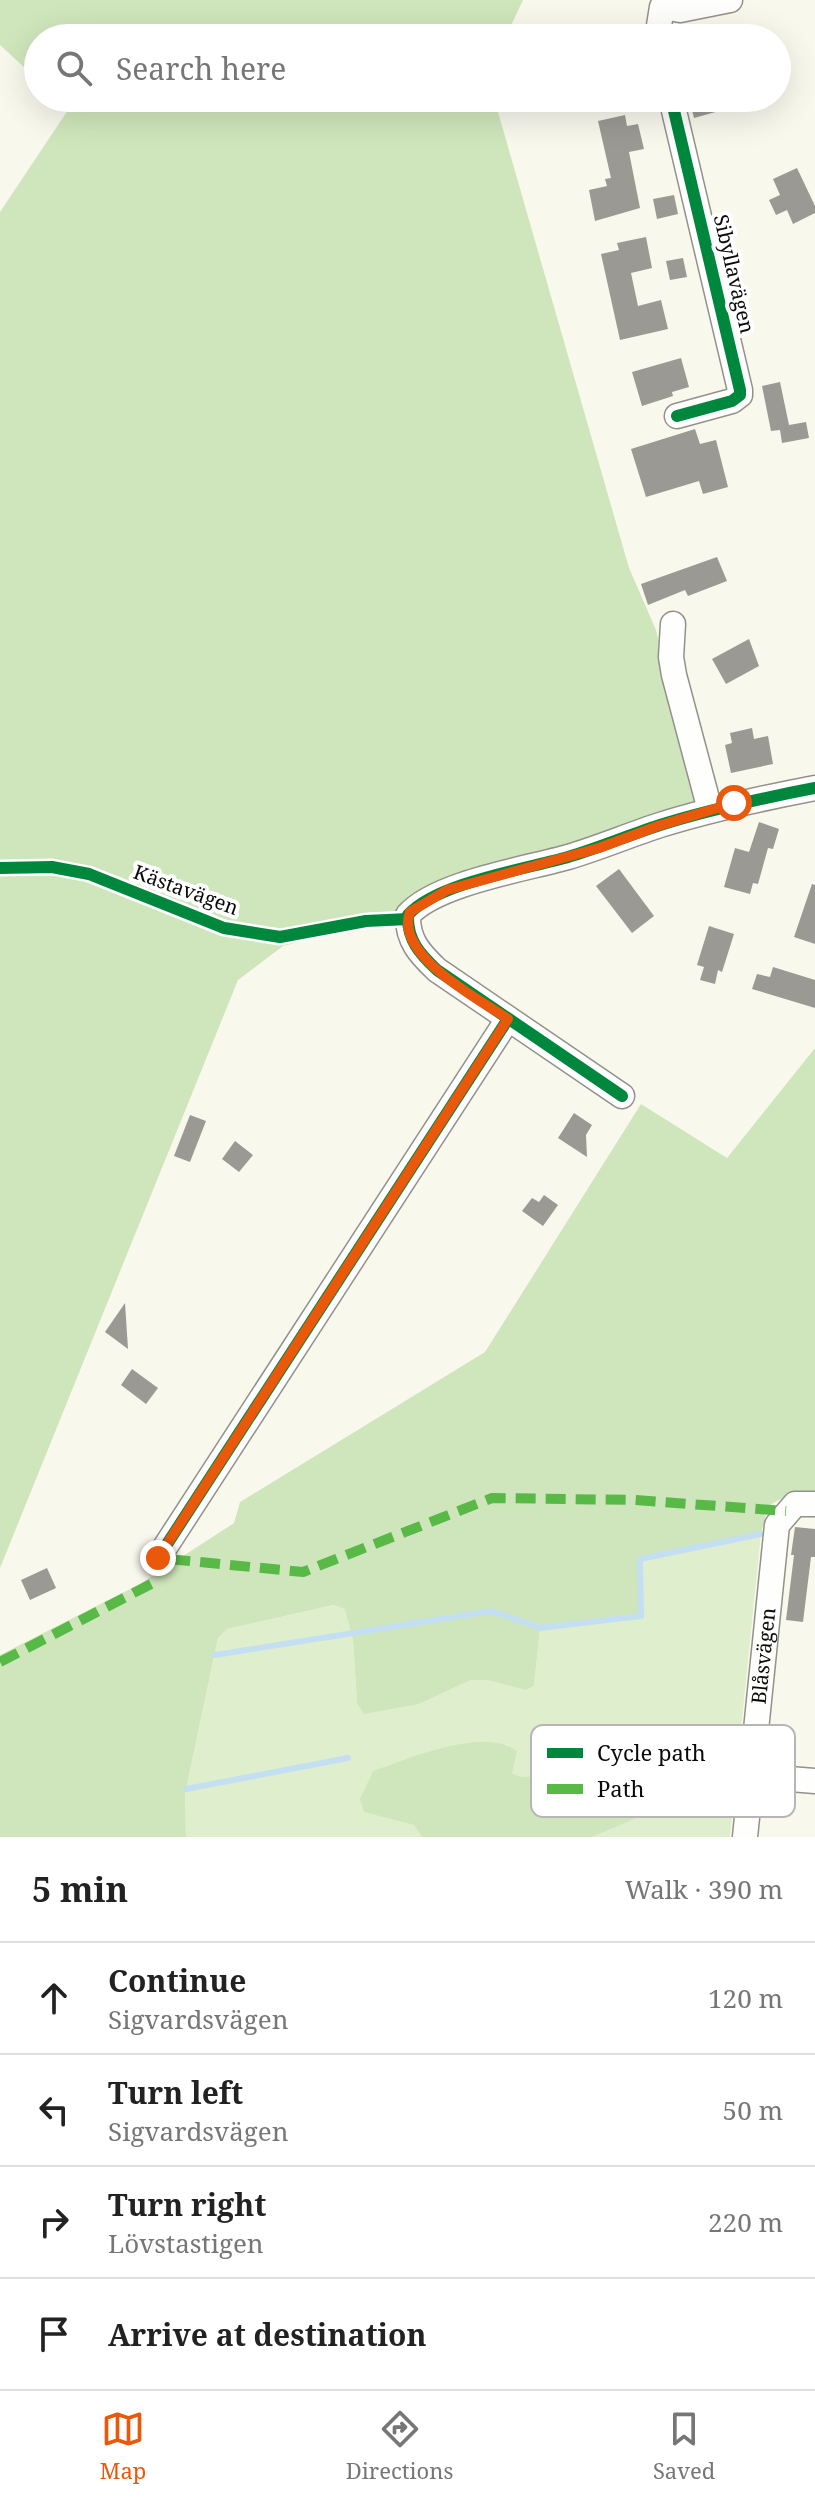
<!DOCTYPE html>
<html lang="en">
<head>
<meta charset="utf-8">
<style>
	:root { --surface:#fff; --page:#f6f6f6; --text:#222; --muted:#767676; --line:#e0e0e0; --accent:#ea580c }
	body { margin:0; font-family:"Noto Serif",serif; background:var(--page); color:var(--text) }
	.stop { position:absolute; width:24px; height:24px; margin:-18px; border:6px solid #ea580c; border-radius:50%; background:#fff }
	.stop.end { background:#ea580c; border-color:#fff; box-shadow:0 2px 8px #0008 }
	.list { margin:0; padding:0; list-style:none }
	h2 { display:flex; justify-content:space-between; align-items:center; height:104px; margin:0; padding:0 32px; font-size:34px }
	h2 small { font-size:26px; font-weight:400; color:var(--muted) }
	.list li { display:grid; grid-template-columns:52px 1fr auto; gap:24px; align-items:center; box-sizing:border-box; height:112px; padding:0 32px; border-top:2px solid var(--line) }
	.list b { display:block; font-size:30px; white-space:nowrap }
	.list p { margin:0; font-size:26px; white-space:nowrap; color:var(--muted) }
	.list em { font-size:26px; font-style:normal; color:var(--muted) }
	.icon { flex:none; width:44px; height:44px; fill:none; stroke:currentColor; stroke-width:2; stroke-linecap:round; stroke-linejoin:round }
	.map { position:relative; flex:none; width:815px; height:1837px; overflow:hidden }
	.search { position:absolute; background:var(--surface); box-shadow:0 8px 32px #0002; left:24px; right:24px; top:24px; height:88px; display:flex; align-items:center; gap:20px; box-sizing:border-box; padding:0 28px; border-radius:44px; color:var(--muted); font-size:30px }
	.sheet { height:552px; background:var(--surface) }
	nav { display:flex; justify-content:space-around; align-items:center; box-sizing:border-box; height:112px; border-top:2px solid var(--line); background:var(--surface); font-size:22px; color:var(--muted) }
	nav a { display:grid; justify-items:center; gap:4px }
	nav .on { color:var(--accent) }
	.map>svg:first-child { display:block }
	.green { fill:#dfefcd }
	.forest { fill:#cfe6bc }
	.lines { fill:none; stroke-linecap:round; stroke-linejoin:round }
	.stream { stroke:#c4dff2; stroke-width:6 }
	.building { fill:#9b9994 }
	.street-casing { stroke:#92918c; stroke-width:27 }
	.street { stroke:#fefefc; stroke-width:24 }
	.quiet { stroke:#58b947; stroke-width:10; stroke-dasharray:20 10; stroke-linecap:butt }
	.cycleway-casing { stroke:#fff; stroke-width:17 }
	.cycleway { stroke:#00873e; stroke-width:12 }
	.route { stroke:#ea580c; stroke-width:10 }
	.labels { text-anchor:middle; stroke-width:8; stroke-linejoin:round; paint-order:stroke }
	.street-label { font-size:20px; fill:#0a0a0a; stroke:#fff }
	.key { fill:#fff; stroke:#b6b6b6; stroke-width:2 }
	.key-label { font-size:22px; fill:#0a0a0a }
</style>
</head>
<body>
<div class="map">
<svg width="815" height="1837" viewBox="0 0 815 1837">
	<rect width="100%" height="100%" fill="#f9f8ed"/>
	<path class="green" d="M 761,1534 L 730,1837 L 592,1837 L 620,1824 L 587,1756 L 585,1767 C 574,1767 562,1767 551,1770 C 537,1774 527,1781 512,1773 L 508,1745 C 458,1741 419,1754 373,1771 L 398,1820 L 415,1825 L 422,1837 L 186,1837 L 185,1794 L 218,1638 L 227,1629 L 335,1605 L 346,1609 L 353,1640 L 357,1702 L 419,1704 L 471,1680 L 487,1680 L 526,1690 L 534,1686 L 540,1628 L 640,1559 Z"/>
	<g class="forest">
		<path d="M 0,0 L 523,0 L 505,38 L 38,38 L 38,80 L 0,45 Z"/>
		<path d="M 57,98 L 494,98 L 629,568 L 656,630 L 701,813 L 408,915 L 283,946 L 238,980 L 0,1568 L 0,212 L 68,110 Z"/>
		<path d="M 815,1048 L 815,1497 L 784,1497 L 768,1506 L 761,1534 L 641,1559 L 641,1616 L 540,1628 L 534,1686 L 526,1690 L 487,1680 L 471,1680 L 419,1704 L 364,1714 L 357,1703 L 353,1640 L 345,1609 L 334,1605 L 227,1629 L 218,1638 L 185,1794 L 186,1837 L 0,1837 L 0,1655 L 140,1584 L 234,1523 L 240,1502 L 485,1352 L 641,1104 L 727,1158 Z"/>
		<path d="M 611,1736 C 619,1738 630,1738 637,1741 C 665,1755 658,1789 650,1812 L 592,1837 L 422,1837 L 414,1825 L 364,1812 L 360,1799 L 373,1771 C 408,1759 484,1726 517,1751 L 512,1773 C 526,1781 537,1774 551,1770 C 562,1767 574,1767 585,1767 C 588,1749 595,1744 611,1736 Z"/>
	</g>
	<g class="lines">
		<g class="stream">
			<path d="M 215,1655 L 492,1611 L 540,1628 L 641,1616 L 640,1559 L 761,1534"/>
			<path d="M 186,1789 L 348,1758"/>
		</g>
	</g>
	<g class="building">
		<path d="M 689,98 L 747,98 L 748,103 L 694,118 Z"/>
		<path d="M 625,115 L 627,126 L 638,124 L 644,149 L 629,152 L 640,208 L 595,221 L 589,190 L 607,186 L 605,179 L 611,178 L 598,121 Z"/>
		<path d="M 797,168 L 815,206 L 815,213 L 793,224 L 787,210 L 776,215 L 769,200 L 780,195 L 773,179 Z"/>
		<path d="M 674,195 L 678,214 L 657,219 L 653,199 Z"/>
		<path d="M 646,237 L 652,268 L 631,273 L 638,306 L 661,300 L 668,329 L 620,340 L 601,254 L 619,250 L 617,243 Z"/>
		<path d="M 683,258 L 687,277 L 670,280 L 666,261 Z"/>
		<path d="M 681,358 L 689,387 L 672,392 L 673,396 L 642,406 L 632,372 Z"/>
		<path d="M 780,382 L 789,425 L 806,422 L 809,438 L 782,443 L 780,430 L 771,431 L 762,386 Z"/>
		<path d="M 695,429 L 700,444 L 716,440 L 728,487 L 703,494 L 699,481 L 646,497 L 631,449 Z"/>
		<path d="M 717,557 L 727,581 L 688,596 L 685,590 L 648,605 L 641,584 Z"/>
		<path d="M 749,639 L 759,666 L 726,684 L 712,659 Z"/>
		<path d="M 752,728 L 754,739 L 768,736 L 773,764 L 731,773 L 725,745 L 732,743 L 730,733 Z"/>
		<path d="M 759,822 L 779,829 L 773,849 L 768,848 L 758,884 L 753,883 L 750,894 L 724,887 L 735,848 L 749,852 Z"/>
		<path d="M 619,869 L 654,916 L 632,933 L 596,886 Z"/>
		<path d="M 812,884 L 815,885 L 815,944 L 794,937 Z"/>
		<path d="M 709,926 L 734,934 L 722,972 L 718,970 L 715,984 L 700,980 L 704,967 L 697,965 Z"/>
		<path d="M 773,967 L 815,980 L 815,1008 L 752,989 L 757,974 L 770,977 Z"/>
		<path d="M 574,1113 L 592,1125 L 586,1135 L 587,1157 L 558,1138 Z"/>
		<path d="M 190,1115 L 206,1121 L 190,1162 L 174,1156 Z"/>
		<path d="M 235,1141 L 253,1155 L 239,1172 L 222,1159 Z"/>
		<path d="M 544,1195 L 558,1205 L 543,1226 L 522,1211 L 532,1198 L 539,1202 Z"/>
		<path d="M 125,1303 L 128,1349 L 105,1332 Z"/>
		<path d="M 132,1369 L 158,1388 L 146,1404 L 121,1385 Z"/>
		<path d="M 795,1527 L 815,1529 L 815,1557 L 811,1557 L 803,1622 L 786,1620 L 794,1555 L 791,1555 Z"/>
		<path d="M 47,1568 L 56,1588 L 30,1600 L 21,1580 Z"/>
	</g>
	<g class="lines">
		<defs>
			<g id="street">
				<path d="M 657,38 L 662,7 L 680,10 L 730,0"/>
				<path d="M 671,98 L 740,390 L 740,395 L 732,401 L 677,416"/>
				<path d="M 673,624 L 671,657 L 674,675 L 710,810"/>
				<path d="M 622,1096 L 437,970 C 420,954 407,940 408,915 C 436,883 526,869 568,857 C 599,848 629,835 660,825 C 711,809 763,798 815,788"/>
				<path d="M 158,1558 L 508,1019"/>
				<path d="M 753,1776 L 815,1781"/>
				<path id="s1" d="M 745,1837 L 777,1525 L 795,1504 L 815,1504"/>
			</g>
		</defs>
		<use href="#street" class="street-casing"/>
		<use href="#street" class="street"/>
		<path class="quiet" d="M 0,1662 L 153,1583 L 158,1558 L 303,1572 L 492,1498 L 635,1500 L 786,1511"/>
		<defs>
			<g id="cycleway">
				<path d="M 671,98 L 740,390 L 740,395 L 732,401 L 677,416"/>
				<path d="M 0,868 L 52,867 L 89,874 L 224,928 L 280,937 L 366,921 L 408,919"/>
				<path d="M 622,1096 L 437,970 C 420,954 407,940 408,915 C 436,883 526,869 568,857 C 599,848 629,835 660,825 C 711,809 763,798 815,788"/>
				<path d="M 158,1558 L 508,1019"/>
			</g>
		</defs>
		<use href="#cycleway" class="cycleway-casing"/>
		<use href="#cycleway" class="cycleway"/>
	</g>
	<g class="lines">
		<path class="route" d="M 158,1558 L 508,1019 C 479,999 394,955 410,912 L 447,890 L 599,848 L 658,826 L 734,803"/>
	</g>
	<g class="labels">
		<g class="street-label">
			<text transform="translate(734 274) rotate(77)" y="7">Sibyllavägen</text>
			<text transform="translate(186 890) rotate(20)" y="7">Kästavägen</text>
			<text dy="7" stroke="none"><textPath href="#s1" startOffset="182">Blåsvägen</textPath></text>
		</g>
	</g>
	<rect x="531" y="1725" width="264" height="92" rx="12" class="key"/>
	<rect x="547" y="1748" width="36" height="10" fill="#00873e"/>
	<rect x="547" y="1784" width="36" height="10" fill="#58b947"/>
	<g class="key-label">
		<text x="597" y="1761">Cycle path</text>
		<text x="597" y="1797">Path</text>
	</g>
</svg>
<div class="stop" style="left:734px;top:803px"></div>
<div class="stop end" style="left:158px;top:1558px"></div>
<div class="search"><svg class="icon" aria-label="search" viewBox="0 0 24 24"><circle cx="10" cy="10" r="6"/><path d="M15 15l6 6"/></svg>Search here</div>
</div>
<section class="sheet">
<h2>5 min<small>Walk · 390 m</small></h2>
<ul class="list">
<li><svg class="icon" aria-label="ahead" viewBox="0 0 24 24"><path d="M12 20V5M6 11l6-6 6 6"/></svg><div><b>Continue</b><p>Sigvardsvägen</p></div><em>120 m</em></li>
<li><svg class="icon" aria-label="left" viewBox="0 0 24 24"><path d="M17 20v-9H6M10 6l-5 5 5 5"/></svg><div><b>Turn left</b><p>Sigvardsvägen</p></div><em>50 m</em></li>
<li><svg class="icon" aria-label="right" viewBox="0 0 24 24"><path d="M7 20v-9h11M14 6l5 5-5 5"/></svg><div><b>Turn right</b><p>Lövstastigen</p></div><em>220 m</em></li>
<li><svg class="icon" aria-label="arrive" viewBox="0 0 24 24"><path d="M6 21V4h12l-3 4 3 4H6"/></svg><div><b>Arrive at destination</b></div></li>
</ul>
</section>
<nav>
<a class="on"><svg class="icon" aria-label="map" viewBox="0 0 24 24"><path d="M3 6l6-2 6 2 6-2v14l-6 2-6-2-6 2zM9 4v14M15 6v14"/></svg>Map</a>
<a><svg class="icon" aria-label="directions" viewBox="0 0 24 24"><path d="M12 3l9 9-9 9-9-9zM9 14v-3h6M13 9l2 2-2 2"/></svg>Directions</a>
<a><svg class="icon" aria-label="saved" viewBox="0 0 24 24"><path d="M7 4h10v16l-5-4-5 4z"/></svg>Saved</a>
</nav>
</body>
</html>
